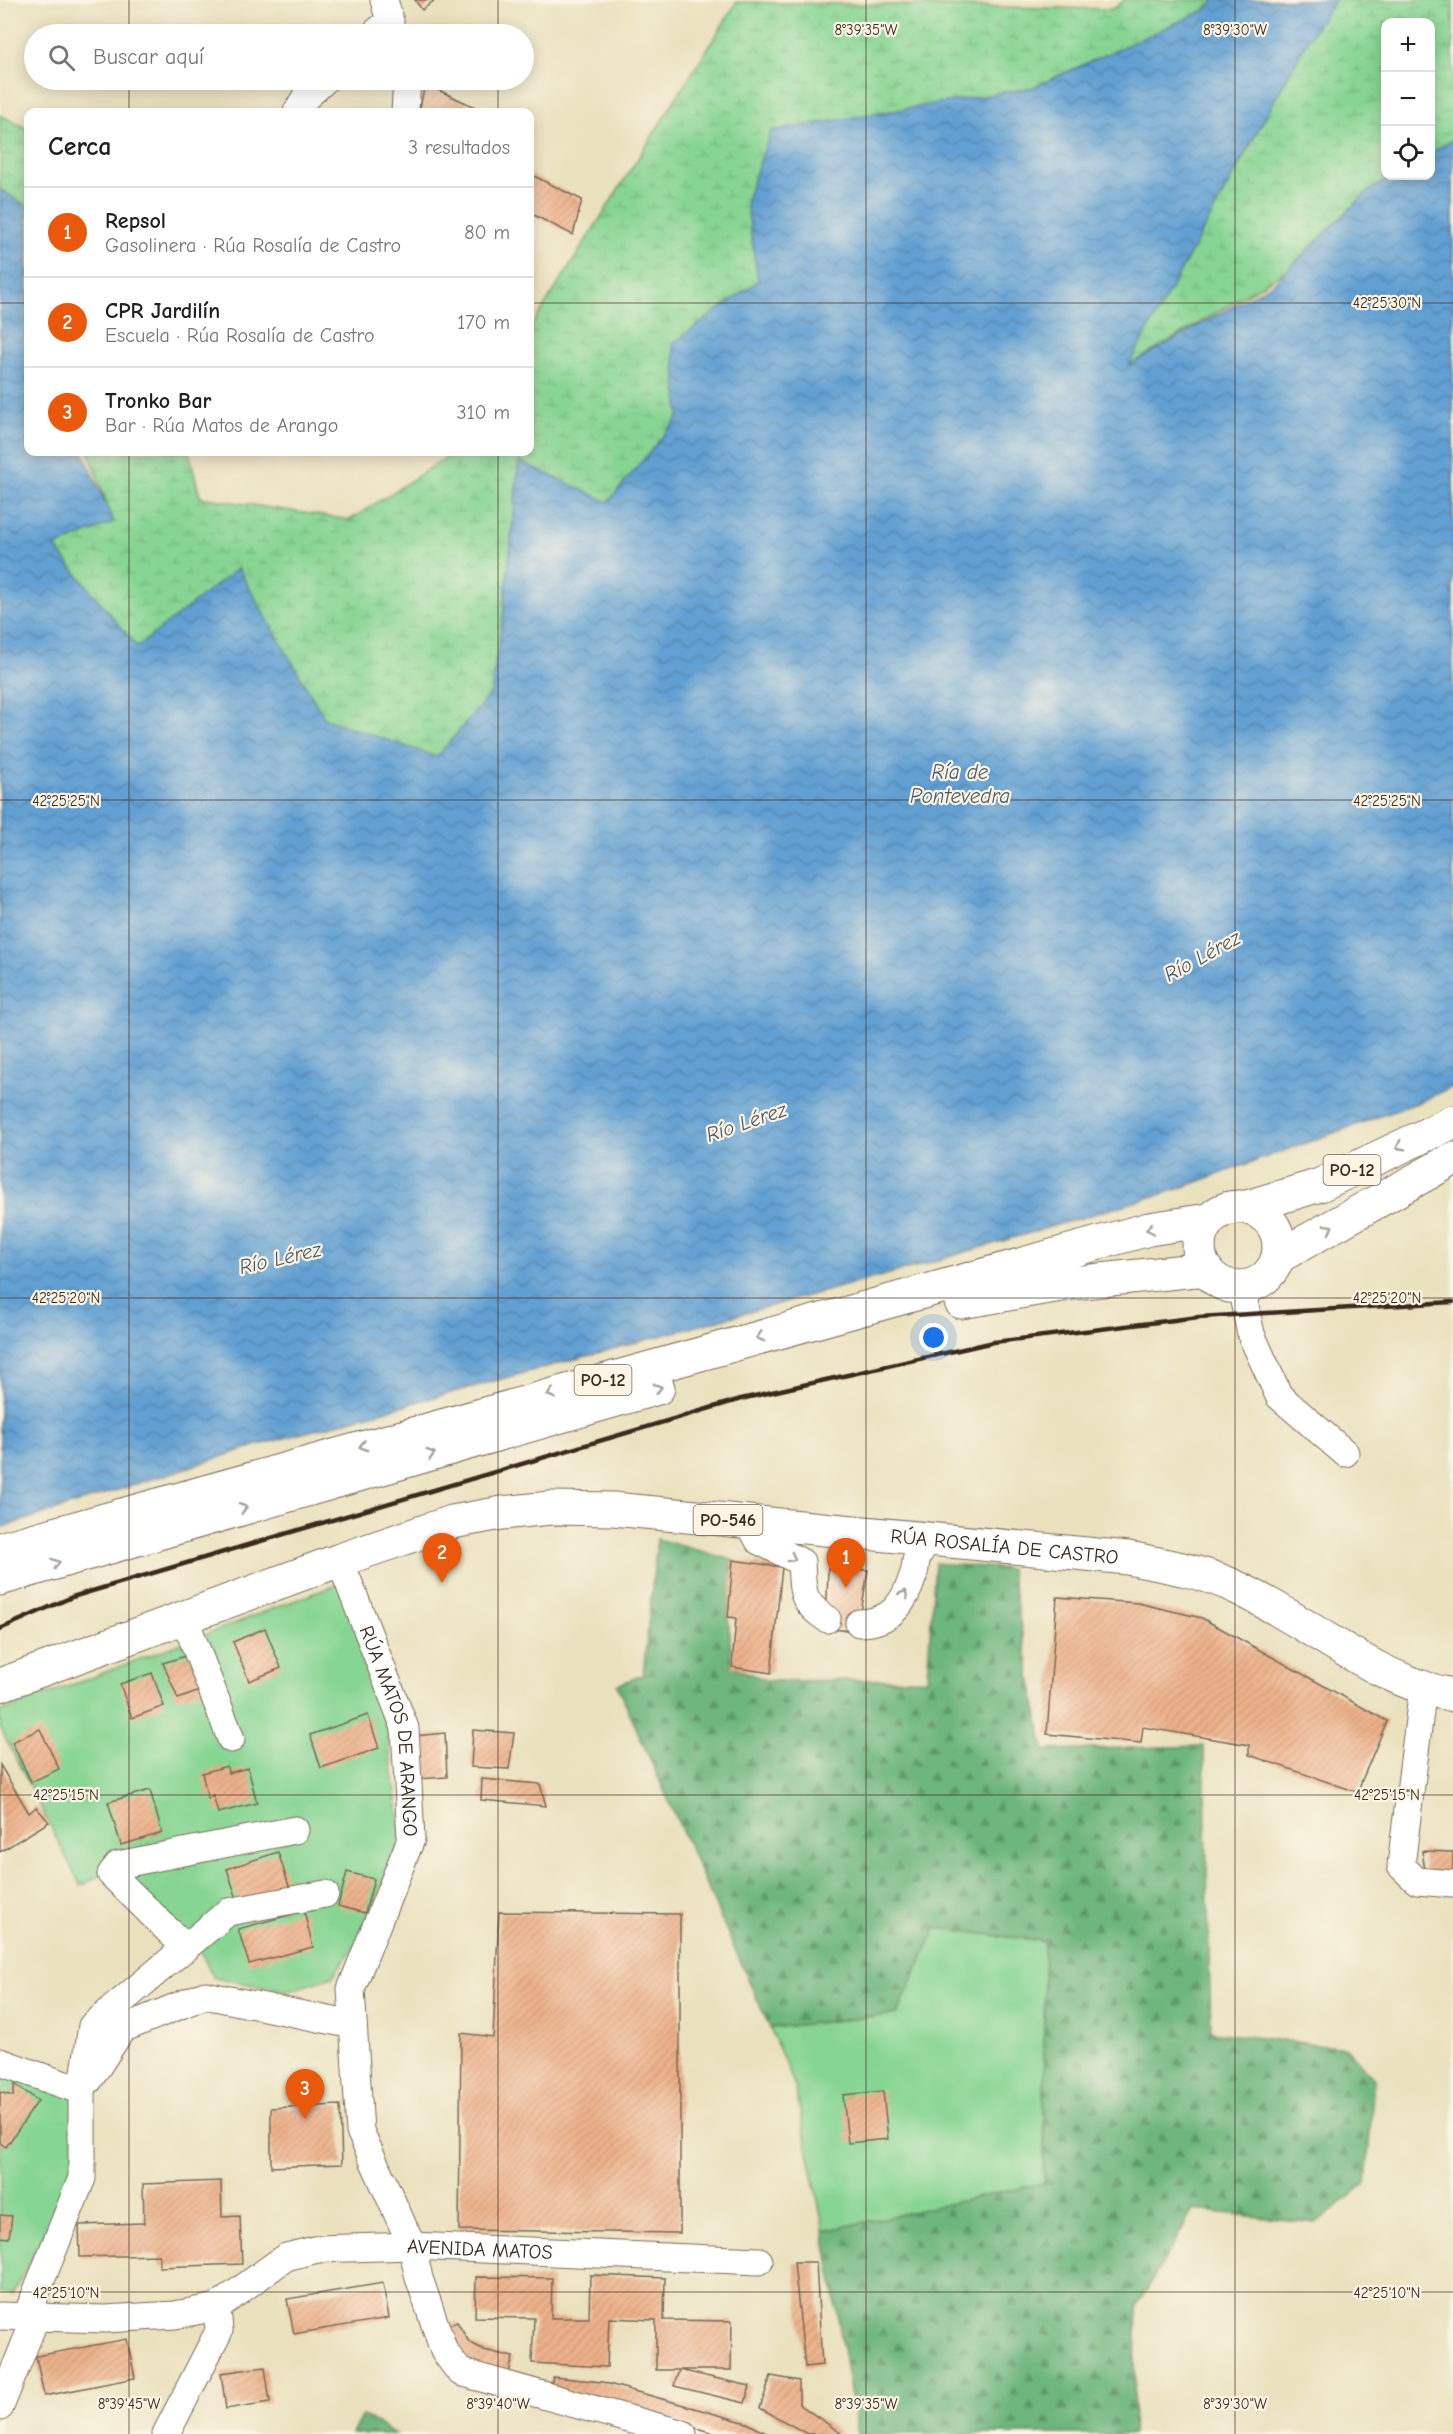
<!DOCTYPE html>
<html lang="es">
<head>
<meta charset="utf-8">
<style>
	:root { --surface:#fff; --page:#f2f2f2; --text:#202124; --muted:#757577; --line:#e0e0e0; --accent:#ea580c }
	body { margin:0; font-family:"Comic Neue",sans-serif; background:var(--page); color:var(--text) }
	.controls { position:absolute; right:18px; top:18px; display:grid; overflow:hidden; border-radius:12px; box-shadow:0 3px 15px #0003 }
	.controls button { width:54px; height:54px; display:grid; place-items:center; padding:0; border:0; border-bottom:2px solid var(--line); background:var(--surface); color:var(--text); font:30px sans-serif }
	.you { position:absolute; left:934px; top:1338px; width:21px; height:21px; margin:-15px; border:4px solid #fff; border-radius:50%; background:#1a73e8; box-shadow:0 0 0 9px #1a73e833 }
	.badge { display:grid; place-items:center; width:39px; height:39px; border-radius:50%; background:var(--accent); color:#fff; font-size:20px; font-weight:700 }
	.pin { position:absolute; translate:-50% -50px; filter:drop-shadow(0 2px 3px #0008) }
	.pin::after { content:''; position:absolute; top:32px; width:21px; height:18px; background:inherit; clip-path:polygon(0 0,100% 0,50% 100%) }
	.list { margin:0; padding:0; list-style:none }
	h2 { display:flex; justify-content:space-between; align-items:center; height:78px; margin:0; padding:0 24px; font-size:26px }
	h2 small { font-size:20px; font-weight:400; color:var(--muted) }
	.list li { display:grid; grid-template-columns:39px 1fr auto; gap:18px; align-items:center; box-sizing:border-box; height:90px; padding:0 24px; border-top:2px solid var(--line) }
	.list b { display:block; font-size:22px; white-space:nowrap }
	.list p { margin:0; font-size:20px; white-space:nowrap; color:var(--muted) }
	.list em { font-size:20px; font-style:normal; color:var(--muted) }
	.icon { flex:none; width:33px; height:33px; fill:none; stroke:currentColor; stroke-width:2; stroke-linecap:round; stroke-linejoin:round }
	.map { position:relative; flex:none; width:1453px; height:2434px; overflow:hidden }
	.search { position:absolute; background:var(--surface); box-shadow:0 3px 15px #0003; left:24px; top:24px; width:510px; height:66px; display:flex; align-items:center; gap:15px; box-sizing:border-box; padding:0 21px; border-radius:33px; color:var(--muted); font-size:22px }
	.panel { position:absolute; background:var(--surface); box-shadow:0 3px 15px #0003; left:24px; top:108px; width:510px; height:348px; border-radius:12px }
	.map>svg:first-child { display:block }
	.green { fill:#87d593; stroke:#618058; stroke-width:1.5 }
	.forest { fill:url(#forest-firs); stroke:#54704e; stroke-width:1.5 }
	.wetland { fill:url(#wetland-marsh); stroke:#618058; stroke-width:1.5; fill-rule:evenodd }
	.water { fill:url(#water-waves); stroke:#4e6578; stroke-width:1.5 }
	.building { fill:url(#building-hatch) }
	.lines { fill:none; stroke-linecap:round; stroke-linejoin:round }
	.minor-casing { stroke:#786a56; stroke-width:29 }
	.major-casing { stroke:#786a56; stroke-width:35 }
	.highway-casing { stroke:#786a56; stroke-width:35 }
	.minor { stroke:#fff; stroke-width:27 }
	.major { stroke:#fff; stroke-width:33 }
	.highway { stroke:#fff; stroke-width:33 }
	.rail { stroke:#3b2a1e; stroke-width:4.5 }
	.oneway { stroke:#a79f9a }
	.ticks { fill:none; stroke:#3b2a1e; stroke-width:1.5; stroke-opacity:0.45 }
	.labels { text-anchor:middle; stroke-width:4.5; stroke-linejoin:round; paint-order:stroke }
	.shield { fill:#fcf5e5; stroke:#75675a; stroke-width:1.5 }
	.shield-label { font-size:18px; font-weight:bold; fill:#3b2a1e }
	.street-label { font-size:20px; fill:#3b2a1e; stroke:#fcf5e5 }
	.water-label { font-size:21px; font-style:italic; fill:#4b5966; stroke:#fcf5e5 }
	.ticks-label { font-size:15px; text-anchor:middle; fill:#3b2a1e; stroke:#fcf5e5; stroke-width:4.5; stroke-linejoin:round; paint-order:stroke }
</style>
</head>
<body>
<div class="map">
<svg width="1453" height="2434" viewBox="0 0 1453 2434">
	<defs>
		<pattern id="forest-firs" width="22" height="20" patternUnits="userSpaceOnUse" patternTransform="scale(1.5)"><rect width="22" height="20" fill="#6db67d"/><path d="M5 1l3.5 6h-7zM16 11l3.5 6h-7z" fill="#5b9466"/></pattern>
		<pattern id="wetland-marsh" width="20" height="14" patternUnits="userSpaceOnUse" patternTransform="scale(1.5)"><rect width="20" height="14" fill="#87d593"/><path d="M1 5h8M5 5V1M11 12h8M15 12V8" fill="none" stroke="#75b77e"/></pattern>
		<pattern id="water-waves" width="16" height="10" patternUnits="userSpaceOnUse" patternTransform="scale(1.5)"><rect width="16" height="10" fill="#62a0d3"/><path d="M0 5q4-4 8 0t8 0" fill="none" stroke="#5283ab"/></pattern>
		<pattern id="building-hatch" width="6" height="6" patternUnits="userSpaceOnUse" patternTransform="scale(1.5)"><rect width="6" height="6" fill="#edb18a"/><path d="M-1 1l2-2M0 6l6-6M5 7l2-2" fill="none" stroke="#cc9877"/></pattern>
	</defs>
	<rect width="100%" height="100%" fill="#fcf5e5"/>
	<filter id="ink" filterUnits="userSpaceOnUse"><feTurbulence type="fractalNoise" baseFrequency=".0167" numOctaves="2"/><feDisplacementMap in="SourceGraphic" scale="12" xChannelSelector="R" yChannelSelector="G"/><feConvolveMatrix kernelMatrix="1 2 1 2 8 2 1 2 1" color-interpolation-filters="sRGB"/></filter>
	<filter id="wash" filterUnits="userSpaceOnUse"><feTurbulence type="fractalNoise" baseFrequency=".008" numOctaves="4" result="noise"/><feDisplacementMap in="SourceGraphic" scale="24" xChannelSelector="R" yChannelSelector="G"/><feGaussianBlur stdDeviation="1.35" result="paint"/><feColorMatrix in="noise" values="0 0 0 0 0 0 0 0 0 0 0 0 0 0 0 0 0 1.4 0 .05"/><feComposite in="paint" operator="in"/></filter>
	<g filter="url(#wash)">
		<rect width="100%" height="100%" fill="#eae1be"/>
		<g class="green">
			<path d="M 341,1583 L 381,1691 L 402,1835 L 362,1936 L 332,1977 L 288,1991 L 214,1978 L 199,1949 L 229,1920 L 334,1898 L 335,1888 L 226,1907 L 187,1940 L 119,1875 L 125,1870 L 297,1838 L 295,1830 L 118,1865 L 81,1886 L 0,1727 L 0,1712 Z"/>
			<path d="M 936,1928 L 1044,1941 L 1044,2183 L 824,2231 L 795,2086 L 770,2028 L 897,2014 Z"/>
			<path d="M 0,2069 L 76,2096 L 74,2177 L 13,2295 L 0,2292 Z"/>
		</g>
		<g class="forest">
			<path d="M 657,1539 L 733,1560 L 728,1617 L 732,1666 L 768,1681 L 927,1679 L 935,1563 L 1010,1569 L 1044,1750 L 1204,1746 L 1211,2032 L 1346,2048 L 1374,2079 L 1366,2183 L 1316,2223 L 1193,2210 L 1137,2306 L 1133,2434 L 857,2434 L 824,2231 L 1044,2183 L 1044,1941 L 936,1928 L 897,2014 L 770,2028 L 617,1685 L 643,1675 Z"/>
			<path d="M 362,2415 L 395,2434 L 352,2434 Z"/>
		</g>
		<path class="wetland" d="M 1124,0 L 1453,0 L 1453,542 L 0,1166 L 0,115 L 28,129 L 28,452 L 83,452 L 110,512 L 89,452 L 189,452 L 200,497 L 350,520 L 455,452 L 530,452 L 530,329 L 737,2 L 1113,9 ZM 1386,22 L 1430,22 L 1430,176 L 1386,176 ZM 1285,271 C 1271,293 1174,344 1145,356 Z"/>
		<path class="water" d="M 1215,0 L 1335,0 L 1309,38 L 1129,365 L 1274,283 L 1367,192 L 1393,176 L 1430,176 L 1431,153 L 1453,139 L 1453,1087 L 1417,1103 L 1175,1190 L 929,1263 L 255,1446 L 0,1528 L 0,189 L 28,207 L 28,452 L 83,452 L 114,522 L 55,547 L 137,647 L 238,568 L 325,719 L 437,757 L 491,693 L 504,608 L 519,461 L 608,502 L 679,417 L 673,343 L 758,281 L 746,200 L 771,131 L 1031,88 L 1205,10 Z"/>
		<g id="blocks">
			<g class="building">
				<path d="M 415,0 L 435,0 L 422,10 Z"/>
				<path d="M 425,84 L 475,107 L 474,112 L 419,112 Z"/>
				<path d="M 530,174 L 582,200 L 573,235 L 530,213 Z"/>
				<path d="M 733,1560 L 782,1567 L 771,1673 L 732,1667 L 736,1618 L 728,1617 Z"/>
				<path d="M 828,1568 L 868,1570 L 858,1631 L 826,1629 Z"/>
				<path d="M 1057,1597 L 1138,1603 L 1202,1618 L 1387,1721 L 1357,1792 L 1249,1755 L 1249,1745 L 1143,1727 L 1141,1743 L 1047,1734 Z"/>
				<path d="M 265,1628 L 281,1668 L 249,1681 L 233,1642 Z"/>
				<path d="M 192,1654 L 205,1689 L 178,1699 L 163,1663 Z"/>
				<path d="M 152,1673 L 164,1706 L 132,1718 L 120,1684 Z"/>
				<path d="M 368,1715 L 379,1748 L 321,1768 L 310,1735 Z"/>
				<path d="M 40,1729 L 59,1769 L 31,1782 L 12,1742 Z"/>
				<path d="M 473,1730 L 514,1733 L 509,1769 L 471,1767 Z"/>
				<path d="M 445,1733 L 447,1777 L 416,1779 L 414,1736 Z"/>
				<path d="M 0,1765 L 29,1813 L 36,1807 L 49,1822 L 0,1852 Z"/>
				<path d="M 227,1766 L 228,1773 L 248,1768 L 257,1803 L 218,1813 L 213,1795 L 208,1799 L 202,1773 Z"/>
				<path d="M 482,1779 L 540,1784 L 546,1806 L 481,1800 Z"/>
				<path d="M 150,1790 L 162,1833 L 121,1845 L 108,1802 Z"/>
				<path d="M 1422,1851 L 1453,1852 L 1453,1878 L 1426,1876 Z"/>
				<path d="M 278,1852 L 290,1889 L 239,1905 L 227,1869 Z"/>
				<path d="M 347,1872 L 374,1879 L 365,1913 L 338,1906 Z"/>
				<path d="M 304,1911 L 313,1947 L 249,1964 L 238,1929 Z"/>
				<path d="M 499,1912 L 680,1914 L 680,2233 L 459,2230 L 461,2033 L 493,2037 Z"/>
				<path d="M 15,2084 L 38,2101 L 6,2147 L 0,2143 L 0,2092 L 13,2096 Z"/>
				<path d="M 883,2091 L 888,2139 L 848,2143 L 843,2095 Z"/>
				<path d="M 340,2105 L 342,2164 L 271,2167 L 271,2108 Z"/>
				<path d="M 221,2181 L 222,2217 L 240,2216 L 242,2264 L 159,2267 L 159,2255 L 80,2257 L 79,2225 L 144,2223 L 143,2184 Z"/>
				<path d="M 0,2215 L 12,2216 L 9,2238 L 0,2237 Z"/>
				<path d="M 794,2262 L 816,2262 L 822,2365 L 805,2367 Z"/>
				<path d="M 590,2275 L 665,2278 L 664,2320 L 732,2321 L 731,2370 L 679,2370 L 750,2386 L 745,2403 L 674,2386 L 679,2370 L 656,2370 L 656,2320 L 609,2318 L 607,2367 L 532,2363 L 534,2318 L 475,2317 L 476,2277 L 552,2278 L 551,2318 L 589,2318 Z"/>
				<path d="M 383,2283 L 389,2318 L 294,2334 L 287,2299 Z"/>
				<path d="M 457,2322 L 469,2342 L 484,2350 L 513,2357 L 508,2377 L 452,2354 L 441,2328 Z"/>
				<path d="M 127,2339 L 135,2378 L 44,2396 L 36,2356 Z"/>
				<path d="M 265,2367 L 270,2402 L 226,2409 L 221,2373 Z"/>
				<path d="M 771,2376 L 799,2381 L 799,2404 L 842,2434 L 807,2434 L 760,2408 Z"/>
				<path d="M 553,2377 L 602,2382 L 747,2423 L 768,2434 L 717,2434 L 551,2386 Z"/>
			</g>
		</g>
	</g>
	<g filter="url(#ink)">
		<use href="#blocks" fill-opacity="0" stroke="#786a56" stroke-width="1.5"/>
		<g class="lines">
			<defs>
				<g id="minor">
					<path d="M 374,34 L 390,21 L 384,0"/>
					<path d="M 297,112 L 305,98 L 325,80"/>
					<path d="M 405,112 L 407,80"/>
					<path d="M 1241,1287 L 1251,1334 L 1279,1396 L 1345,1453"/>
					<path d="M 749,1522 L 759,1541 L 801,1562 C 803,1592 800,1601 827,1619"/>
					<path id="s1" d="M 340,1560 L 405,1728 L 411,1839 L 351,1989 L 360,2131 L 412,2246 L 419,2278 L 444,2351 L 460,2372 L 683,2434"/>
					<path d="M 184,1617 L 231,1739"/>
					<path d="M 859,1623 C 891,1623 905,1603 914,1573 C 916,1567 915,1560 918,1555 C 921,1549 926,1544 930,1539"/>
					<path d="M 1423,1687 L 1401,1866 L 1417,1881 L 1453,1884"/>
					<path d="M 186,1948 L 111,1874 L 118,1865 L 295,1830"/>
					<path d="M 0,2062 L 82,2091 L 82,2178 L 26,2318"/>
					<path d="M 89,2080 L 122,2029 L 205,1995 L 353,2025"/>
					<path d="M 82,2091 L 92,2026 L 228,1912 L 325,1894"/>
					<path id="s2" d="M 0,2316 L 105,2319 L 175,2315 L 217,2307 L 286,2257 L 318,2249 L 412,2246 L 759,2261"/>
					<path d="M 0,2407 L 35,2319"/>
					<path d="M 166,2434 L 219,2331 L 217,2307"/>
				</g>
				<g id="major">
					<path id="s3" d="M 0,1685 L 340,1560 L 452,1522 L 502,1513 L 550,1508 L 613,1509 L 1128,1558 C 1162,1565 1197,1570 1229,1584 C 1302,1616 1375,1682 1453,1695"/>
				</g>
				<g id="highway">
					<circle cx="1239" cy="1247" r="40"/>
					<path d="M 1247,1207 L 1320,1185 L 1453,1122"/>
					<path d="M 1278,1257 L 1453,1159"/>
					<path d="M 961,1302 L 1073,1283 L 1205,1269"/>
					<path d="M 0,1549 L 1149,1229 L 1208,1220"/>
					<path d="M 0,1579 L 658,1388"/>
				</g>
			</defs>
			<use href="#minor" class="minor-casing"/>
			<use href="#major" class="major-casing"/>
			<use href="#highway" class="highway-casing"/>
			<use href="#minor" class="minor"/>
			<use href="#major" class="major"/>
			<use href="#highway" class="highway"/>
			<path class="rail" d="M 0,1629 L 72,1597 L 741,1399 L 994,1342 L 1199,1317 L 1453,1302"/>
		</g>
		<defs><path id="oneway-chevron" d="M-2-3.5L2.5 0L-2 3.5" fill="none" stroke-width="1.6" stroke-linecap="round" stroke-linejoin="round" transform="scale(1.5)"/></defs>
		<g class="oneway">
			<use href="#oneway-chevron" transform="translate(1400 1146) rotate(153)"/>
			<use href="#oneway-chevron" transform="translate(1329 1228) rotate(-29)"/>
			<use href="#oneway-chevron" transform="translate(1150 1229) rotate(168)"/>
			<use href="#oneway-chevron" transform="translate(760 1337) rotate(165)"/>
			<use href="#oneway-chevron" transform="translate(658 1388) rotate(-16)"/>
			<use href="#oneway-chevron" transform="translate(551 1394) rotate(165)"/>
			<use href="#oneway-chevron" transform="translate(363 1446) rotate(165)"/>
			<use href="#oneway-chevron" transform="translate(431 1454) rotate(-16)"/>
			<use href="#oneway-chevron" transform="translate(243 1508) rotate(-16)"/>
			<use href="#oneway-chevron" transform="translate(792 1558) rotate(29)"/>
			<use href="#oneway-chevron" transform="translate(56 1563) rotate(-17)"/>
			<use href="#oneway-chevron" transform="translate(904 1594) rotate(-61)"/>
		</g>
	</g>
	<path class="ticks" d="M 129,0 L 129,34M 498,0 L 498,34M 866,0 L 866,2434M 1235,0 L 1235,2434M 129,80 L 129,112M 498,80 L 498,112M 0,303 L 28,303M 530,303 L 1453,303M 129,452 L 129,2434M 498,452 L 498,2434M 0,800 L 1453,800M 0,1298 L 1453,1298M 0,1795 L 1453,1795M 0,2292 L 1453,2292"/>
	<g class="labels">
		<g class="shield">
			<rect x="1323.5" y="1155" width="57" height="30" rx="4.5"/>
			<rect x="574.5" y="1365" width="57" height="30" rx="4.5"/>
			<rect x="693.5" y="1505" width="69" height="30" rx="4.5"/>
		</g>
		<g class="shield-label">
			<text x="1352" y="1176">PO-12</text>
			<text x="603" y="1386">PO-12</text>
			<text x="728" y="1526">PO-546</text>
		</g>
		<g class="street-label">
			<text dy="7" stroke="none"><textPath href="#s3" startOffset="1036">RÚA ROSALÍA DE CASTRO</textPath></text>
			<text dy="7" stroke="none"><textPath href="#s1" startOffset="180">RÚA MATOS DE ARANGO</textPath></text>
			<text dy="7" stroke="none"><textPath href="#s2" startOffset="498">AVENIDA MATOS</textPath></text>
		</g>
		<g class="water-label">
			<text x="960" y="779">Ría de<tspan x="960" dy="24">Pontevedra</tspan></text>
			<text transform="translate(1202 956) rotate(-29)" y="7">Río Lérez</text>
			<text transform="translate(746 1122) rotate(-19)" y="7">Río Lérez</text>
			<text transform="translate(280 1258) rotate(-13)" y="7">Río Lérez</text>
		</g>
	</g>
	<g class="ticks-label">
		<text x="866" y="35">8°39'35"W</text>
		<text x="1235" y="35">8°39'30"W</text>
		<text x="1387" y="308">42°25'30"N</text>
		<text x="66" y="806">42°25'25"N</text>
		<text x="1387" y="806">42°25'25"N</text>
		<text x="66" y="1303">42°25'20"N</text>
		<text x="1387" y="1303">42°25'20"N</text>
		<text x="66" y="1800">42°25'15"N</text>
		<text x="1387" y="1800">42°25'15"N</text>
		<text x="66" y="2298">42°25'10"N</text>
		<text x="1387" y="2298">42°25'10"N</text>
		<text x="129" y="2409">8°39'45"W</text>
		<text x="498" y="2409">8°39'40"W</text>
		<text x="866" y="2409">8°39'35"W</text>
		<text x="1235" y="2409">8°39'30"W</text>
	</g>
</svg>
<div class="controls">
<button>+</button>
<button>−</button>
<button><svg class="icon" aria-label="locate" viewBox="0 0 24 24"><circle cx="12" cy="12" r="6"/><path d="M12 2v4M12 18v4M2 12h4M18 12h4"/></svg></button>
</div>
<div class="you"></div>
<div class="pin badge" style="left:846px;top:1588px">1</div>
<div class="pin badge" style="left:442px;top:1583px">2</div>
<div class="pin badge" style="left:305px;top:2119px">3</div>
<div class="search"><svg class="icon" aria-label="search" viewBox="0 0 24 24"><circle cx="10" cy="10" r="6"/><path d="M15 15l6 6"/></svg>Buscar aquí</div>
<section class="panel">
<h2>Cerca<small>3 resultados</small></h2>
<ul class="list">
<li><span class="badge">1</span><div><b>Repsol</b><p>Gasolinera · Rúa Rosalía de Castro</p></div><em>80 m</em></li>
<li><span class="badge">2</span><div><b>CPR Jardilín</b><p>Escuela · Rúa Rosalía de Castro</p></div><em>170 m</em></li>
<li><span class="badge">3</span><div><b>Tronko Bar</b><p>Bar · Rúa Matos de Arango</p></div><em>310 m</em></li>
</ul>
</section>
</div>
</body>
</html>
